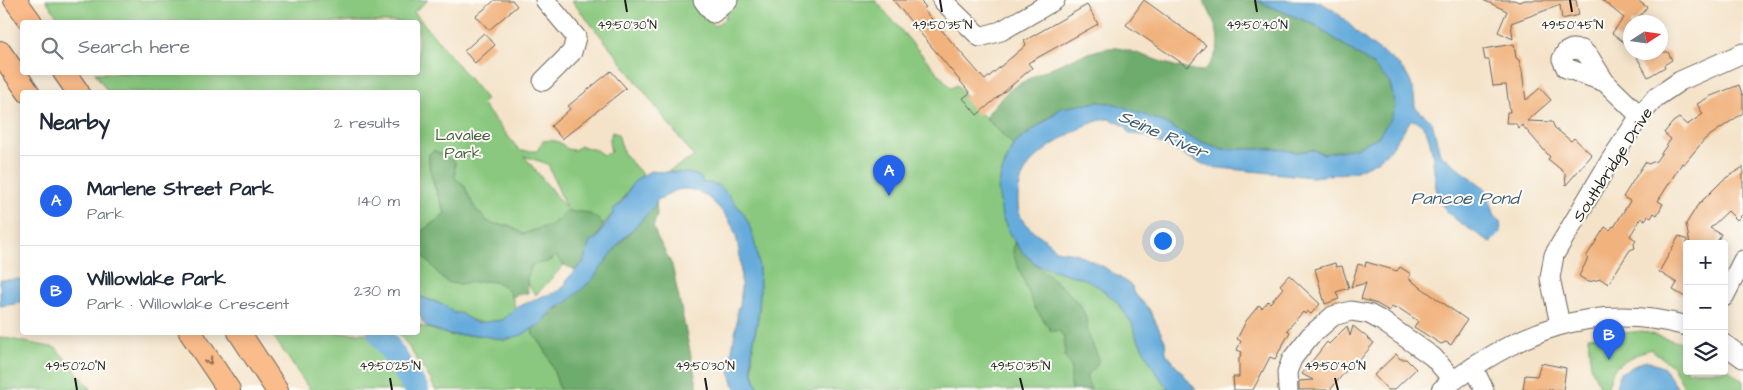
<!DOCTYPE html>
<html lang="en">
<head>
<meta charset="utf-8">
<style>
	:root { --surface:#fff; --page:#f2f2f3; --text:#1f2937; --muted:#747a83; --line:#e0e1e3; --accent:#2563eb }
	body { margin:0; font-family:"Architects Daughter",sans-serif; background:var(--page); color:var(--text) }
	.controls { position:absolute; right:15px; bottom:15px; display:grid; overflow:hidden; border-radius:5px; box-shadow:0 2px 12px #0003 }
	.controls button { width:45px; height:45px; display:grid; place-items:center; padding:0; border:0; border-bottom:1px solid var(--line); background:var(--surface); color:var(--text); font:25px sans-serif }
	.compass { position:absolute; left:1623px; top:15px; width:45px; height:45px; border-radius:50%; background:var(--surface); box-shadow:0 2px 12px #0003; rotate:78deg }
	.you { position:absolute; left:1162px; top:240px; width:18px; height:18px; margin:-12px; border:4px solid #fff; border-radius:50%; background:#1a73e8; box-shadow:0 0 0 8px #1a73e833 }
	.badge { display:grid; place-items:center; width:32px; height:32px; border-radius:50%; background:var(--accent); color:#fff; font-size:16px; font-weight:700 }
	.pin { position:absolute; translate:-50% -41px; filter:drop-shadow(0 1px 2px #0008) }
	.pin::after { content:''; position:absolute; top:26px; width:18px; height:15px; background:inherit; clip-path:polygon(0 0,100% 0,50% 100%) }
	.list { margin:0; padding:0; list-style:none }
	h2 { display:flex; justify-content:space-between; align-items:center; height:65px; margin:0; padding:0 20px; font-size:21px }
	h2 small { font-size:16px; font-weight:400; color:var(--muted) }
	.list li { display:grid; grid-template-columns:32px 1fr auto; gap:15px; align-items:center; box-sizing:border-box; height:90px; padding:0 20px; border-top:1px solid var(--line) }
	.list b { display:block; font-size:19px; white-space:nowrap }
	.list p { margin:0; font-size:16px; white-space:nowrap; color:var(--muted) }
	.list em { font-size:16px; font-style:normal; color:var(--muted) }
	.icon { flex:none; width:28px; height:28px; fill:none; stroke:currentColor; stroke-width:2; stroke-linecap:round; stroke-linejoin:round }
	.map { position:relative; flex:none; width:1743px; height:390px; overflow:hidden }
	.search { position:absolute; background:var(--surface); box-shadow:0 2px 12px #0003; left:20px; top:20px; width:400px; height:55px; display:flex; align-items:center; gap:12px; box-sizing:border-box; padding:0 18px; border-radius:5px; color:var(--muted); font-size:19px }
	.panel { position:absolute; background:var(--surface); box-shadow:0 2px 12px #0003; left:20px; top:90px; width:400px; height:245px; border-radius:5px }
	.map>svg:first-child { display:block }
	.green { fill:#89c87e; stroke:#52724d; fill-rule:evenodd }
	.forest { fill:#6eac6d; stroke:#456444 }
	.water { fill:#65abdb; stroke:#40647c }
	.lines { fill:none; stroke-linecap:round; stroke-linejoin:round }
	.river { stroke:#65abdb; stroke-width:24 }
	.building { fill:#f1b27d }
	.minor-casing { stroke:#686259; stroke-width:21 }
	.major-casing { stroke:#686259; stroke-width:24 }
	.minor { stroke:#fff; stroke-width:19 }
	.major { stroke:#fabc8b; stroke-width:22 }
	.oneway { stroke:#8b6c54 }
	.ticks { fill:none; stroke:#1c1c1c; stroke-width:2 }
	.labels { text-anchor:middle; stroke-width:4; stroke-linejoin:round; paint-order:stroke }
	.park-label { font-size:16px; fill:#486143; stroke:#fdfcf7 }
	.street-label { font-size:16px; fill:#1c1c1c; stroke:#fdfcf7 }
	.water-label { font-size:18px; font-style:italic; fill:#3d5c72; stroke:#fdfcf7 }
	.ticks-label { font-size:12px; text-anchor:middle; fill:#1c1c1c; stroke:#fdfcf7; stroke-width:4; stroke-linejoin:round; paint-order:stroke }
</style>
</head>
<body>
<div class="map">
<svg width="1743" height="390" viewBox="0 0 1743 390">
	<rect width="100%" height="100%" fill="#fdfcf7"/>
	<filter id="ink" filterUnits="userSpaceOnUse"><feTurbulence type="fractalNoise" baseFrequency=".02" numOctaves="2"/><feDisplacementMap in="SourceGraphic" scale="10" xChannelSelector="R" yChannelSelector="G"/><feConvolveMatrix kernelMatrix="1 2 1 2 8 2 1 2 1" color-interpolation-filters="sRGB"/></filter>
	<filter id="wash" filterUnits="userSpaceOnUse"><feTurbulence type="fractalNoise" baseFrequency=".0096" numOctaves="4" result="noise"/><feDisplacementMap in="SourceGraphic" scale="20" xChannelSelector="R" yChannelSelector="G"/><feGaussianBlur stdDeviation="1.12" result="paint"/><feColorMatrix in="noise" values="0 0 0 0 0 0 0 0 0 0 0 0 0 0 0 0 0 1.4 0 .05"/><feComposite in="paint" operator="in"/></filter>
	<g filter="url(#wash)">
		<rect width="100%" height="100%" fill="#f4e3c9"/>
		<g class="green">
			<path d="M 46,0 L 428,0 L 414,12 L 486,99 L 482,104 L 520,151 L 537,151 L 543,141 C 554,139 560,141 567,149 L 574,150 L 581,146 L 596,150 L 603,155 L 611,152 L 609,142 L 612,132 L 618,134 L 624,154 L 643,175 C 628,185 624,201 612,212 L 613,213 L 604,224 L 585,213 L 575,214 L 570,211 L 590,237 L 536,295 L 430,166 L 434,186 L 445,213 C 437,222 426,226 418,235 L 418,92 L 108,92 L 95,73 L 418,72 L 418,22 L 61,22 ZM 524,156 L 548,164 L 566,208 Z"/>
			<path d="M 571,0 L 692,0 L 714,26 L 725,19 L 726,11 L 738,0 L 875,0 L 951,88 L 957,85 L 971,104 L 1013,145 L 1004,166 L 1018,239 L 1110,286 L 1181,390 L 760,390 C 744,364 757,336 759,308 C 762,273 757,224 730,199 C 720,190 715,183 702,183 L 701,178 C 690,169 678,175 665,173 L 694,157 L 613,51 Z"/>
			<path d="M 418,240 L 418,251 L 465,283 C 475,280 500,279 508,289 C 512,294 514,303 515,308 C 495,331 476,323 453,312 C 449,310 448,307 444,305 C 435,301 426,299 418,296 Z"/>
			<path d="M 418,325 L 450,335 L 479,335 L 504,340 L 532,328 L 533,335 C 548,347 554,373 560,390 L 435,390 L 431,380 L 399,333 L 418,332 Z"/>
			<path d="M 1642,331 L 1687,345 L 1687,371 L 1724,371 L 1724,366 L 1743,381 L 1743,390 L 1686,390 L 1672,366 L 1651,349 C 1640,352 1620,361 1613,371 C 1610,377 1610,384 1606,390 L 1602,390 L 1591,368 L 1588,337 Z"/>
			<path d="M 271,333 L 375,333 L 413,390 L 310,390 Z"/>
			<path d="M 0,337 L 56,348 L 92,390 L 0,390 Z"/>
		</g>
		<g class="forest">
			<path d="M 1203,0 L 1255,0 L 1315,25 L 1374,66 L 1390,83 L 1395,106 L 1391,118 L 1378,137 L 1355,148 L 1324,154 L 1313,150 L 1297,152 L 1278,149 L 1223,149 L 1193,139 L 1163,122 L 1099,102 L 1061,108 L 1013,145 L 985,117 C 993,108 1001,96 1011,89 C 1028,77 1098,44 1118,48 C 1147,54 1173,70 1203,71 C 1228,49 1217,25 1203,0 Z"/>
			<path d="M 434,150 L 455,162 L 455,178 L 464,185 L 475,208 L 487,221 L 493,224 L 509,225 L 523,234 L 552,224 L 568,210 C 574,214 576,211 583,212 C 591,213 598,219 604,224 L 596,239 L 590,242 L 583,263 L 575,270 C 567,265 561,267 557,256 L 547,262 L 532,265 L 527,278 L 528,293 L 517,294 L 512,298 C 500,266 462,292 445,281 C 440,277 436,270 432,266 C 421,254 418,252 418,235 C 426,226 437,222 445,213 C 439,193 427,175 429,154 Z"/>
			<path d="M 656,201 L 657,215 L 653,227 C 658,241 666,252 672,265 L 698,390 L 560,390 C 554,373 548,347 533,335 L 532,328 C 545,321 552,311 566,303 L 654,206 Z"/>
			<path d="M 1014,242 C 1033,267 1062,282 1081,307 C 1088,317 1086,330 1091,341 C 1099,360 1104,361 1086,376 L 1091,390 L 1071,390 L 1071,367 L 1065,357 L 1064,337 L 1059,331 L 1051,331 L 1035,308 L 1013,254 Z"/>
		</g>
		<g class="water">
			<path d="M 1255,0 C 1269,0 1304,0 1316,1 C 1335,8 1346,21 1360,35 C 1387,61 1414,62 1415,107 L 1432,122 L 1440,154 L 1486,189 L 1495,216 L 1500,221 L 1501,232 L 1490,243 C 1473,229 1452,222 1440,202 C 1430,182 1439,122 1411,120 L 1390,150 L 1376,162 L 1354,172 L 1313,177 L 1209,167 L 1145,136 L 1129,133 L 1126,126 C 1120,124 1113,119 1108,119 C 1089,119 1036,152 1027,168 C 1019,180 1016,198 1019,212 C 1024,231 1046,235 1055,250 L 1075,253 L 1104,267 L 1132,286 L 1133,292 L 1149,309 L 1165,341 L 1166,353 L 1196,390 L 1169,390 L 1155,371 L 1134,332 L 1133,325 L 1116,301 L 1099,287 L 1087,280 L 1039,266 L 1024,254 L 1010,235 L 1002,217 L 998,189 L 1001,175 L 1013,145 L 1048,119 L 1061,108 L 1099,102 L 1116,104 L 1163,122 L 1193,139 L 1223,149 L 1279,149 L 1297,152 L 1313,150 L 1324,154 L 1355,148 L 1378,137 L 1391,118 L 1395,106 L 1390,83 L 1374,66 L 1315,25 Z"/>
			<path d="M 651,171 C 666,173 692,170 701,178 L 702,183 C 719,182 724,189 734,202 C 737,206 741,210 744,214 C 758,240 762,279 759,308 C 757,335 743,365 760,390 L 738,390 C 720,374 740,330 737,309 L 740,307 C 742,286 742,245 732,226 C 727,215 718,207 710,199 C 701,191 688,187 677,190 C 670,192 663,197 656,201 L 655,206 L 621,241 L 592,280 L 566,303 L 553,310 L 542,323 L 522,335 L 504,340 L 479,335 L 450,335 L 427,327 L 421,320 L 423,319 L 418,315 L 418,296 L 446,306 L 454,313 L 460,313 L 476,323 L 503,320 L 515,308 L 543,296 L 554,293 L 564,287 L 568,278 L 583,263 L 590,242 L 596,239 L 613,213 L 612,209 C 624,207 626,190 634,182 C 639,177 645,174 651,171 Z"/>
			<path d="M 22,279 L 22,303 L 0,306 L 0,280 Z"/>
			<path d="M 1646,360 L 1664,368 L 1679,390 L 1615,390 L 1620,373 Z"/>
		</g>
		<g class="lines">
			<path class="river" d="M 379,332 L 417,390"/>
		</g>
		<g id="blocks">
			<g class="building">
				<path d="M 495,0 L 512,0 L 517,6 L 489,30 L 476,16 Z"/>
				<path d="M 893,0 L 919,0 L 926,7 L 923,9 L 985,80 L 1026,45 L 1024,41 L 1087,5 L 1098,24 L 1028,63 L 1032,68 L 977,115 L 963,98 L 970,93 Z"/>
				<path d="M 1144,0 L 1206,45 L 1188,67 L 1126,25 Z"/>
				<path d="M 1483,0 L 1514,0 L 1519,2 L 1525,0 L 1576,0 L 1579,15 L 1562,19 L 1560,5 L 1511,23 L 1513,39 L 1498,32 L 1507,11 Z"/>
				<path d="M 1602,0 L 1637,0 L 1647,7 L 1635,22 L 1630,22 L 1630,47 L 1612,33 L 1624,18 Z"/>
				<path d="M 484,33 L 495,45 L 475,63 L 464,51 Z"/>
				<path d="M 1514,44 L 1516,58 L 1519,60 L 1522,71 L 1526,100 L 1540,88 L 1551,100 L 1527,121 L 1552,122 L 1555,128 L 1571,141 L 1574,138 L 1592,155 L 1566,185 L 1565,173 L 1548,159 L 1550,157 L 1522,125 L 1519,128 L 1515,123 L 1506,123 L 1507,112 L 1510,112 L 1506,85 L 1493,86 L 1489,60 L 1485,60 L 1483,49 Z"/>
				<path d="M 1634,52 L 1668,52 L 1672,60 L 1664,65 L 1665,67 L 1648,77 Z"/>
				<path d="M 611,71 L 626,88 L 562,139 L 551,126 L 570,109 L 568,106 Z"/>
				<path d="M 1739,85 L 1743,96 L 1743,113 L 1705,139 L 1684,164 L 1682,163 L 1658,201 L 1663,204 L 1657,215 L 1654,213 L 1651,218 L 1648,216 L 1645,220 L 1641,218 L 1630,236 L 1636,240 L 1634,244 L 1635,248 L 1630,250 L 1608,284 L 1601,279 L 1588,282 L 1579,276 L 1588,258 L 1586,257 L 1605,227 L 1610,230 L 1613,226 L 1614,227 L 1630,201 L 1623,197 L 1645,162 L 1648,164 L 1656,161 L 1671,139 L 1664,133 L 1673,122 L 1679,118 L 1687,125 L 1703,114 L 1697,104 L 1711,96 Z"/>
				<path d="M 1743,167 L 1743,214 L 1737,220 L 1728,211 L 1710,228 L 1721,234 L 1716,244 L 1690,244 L 1686,224 L 1697,206 L 1723,180 Z"/>
				<path d="M 1679,236 L 1687,240 L 1687,298 L 1673,290 L 1677,283 L 1659,272 Z"/>
				<path d="M 1366,262 L 1397,271 L 1400,267 L 1411,274 L 1408,278 L 1416,284 L 1467,320 L 1451,345 L 1446,342 L 1441,344 L 1414,327 L 1418,321 L 1397,307 L 1395,309 L 1392,307 L 1389,311 L 1377,304 L 1361,299 L 1366,283 L 1351,287 L 1358,264 L 1365,266 Z"/>
				<path d="M 1335,263 L 1336,267 L 1342,266 L 1349,288 L 1336,292 L 1339,299 L 1325,304 L 1315,269 Z"/>
				<path d="M 1289,275 L 1320,304 L 1311,314 L 1307,311 L 1305,314 L 1303,312 L 1287,330 L 1290,332 L 1275,359 L 1270,357 L 1253,390 L 1234,390 L 1233,377 L 1239,377 L 1239,359 L 1242,352 L 1237,350 L 1241,341 L 1237,339 L 1246,321 L 1259,305 L 1262,308 L 1268,301 L 1270,303 L 1283,288 L 1280,285 Z"/>
				<path d="M 1347,326 L 1350,336 L 1353,326 L 1374,343 L 1358,362 L 1355,360 L 1330,390 L 1299,390 L 1299,381 L 1313,380 L 1302,374 L 1327,342 L 1329,344 Z"/>
				<path d="M 1396,354 L 1400,359 L 1406,359 L 1416,369 L 1394,390 L 1388,390 L 1374,375 Z"/>
				<path d="M 1541,363 L 1566,368 L 1563,390 L 1523,390 L 1525,375 L 1537,376 Z"/>
			</g>
		</g>
	</g>
	<g filter="url(#ink)">
		<use href="#blocks" fill-opacity="0" stroke="#686259" stroke-width="1"/>
		<g class="lines">
			<defs>
				<g id="minor">
					<path d="M 703,0 L 713,13 L 728,0"/>
					<path d="M 942,0 L 980,37 L 1001,31 L 1055,0"/>
					<path d="M 543,81 L 572,52 L 576,37 L 545,0"/>
					<path d="M 1605,82 L 1566,68 L 1562,59 L 1566,52 L 1572,49 L 1582,50 L 1590,58 L 1605,82 L 1640,116"/>
					<path d="M 1724,297 L 1743,260"/>
					<path d="M 1560,324 L 1550,278 L 1554,255 L 1610,161 L 1640,116 L 1655,98 L 1680,81 L 1743,53"/>
					<path d="M 1724,344 L 1743,358"/>
					<path d="M 1473,367 L 1484,390"/>
					<path d="M 1288,390 L 1287,372 L 1292,359 L 1310,336 L 1333,316 L 1351,311 L 1369,314 L 1382,321 L 1433,357 L 1453,380"/>
					<path d="M 1441,390 C 1517,332 1591,300 1687,326"/>
				</g>
				<g id="major">
					<path d="M 15,0 L 31,22"/>
					<path d="M 0,52 L 28,92"/>
					<path d="M 64,72 L 78,92"/>
					<path d="M 190,332 L 229,390"/>
					<path d="M 239,332 L 277,390"/>
				</g>
			</defs>
			<use href="#minor" class="minor-casing"/>
			<use href="#major" class="major-casing"/>
			<use href="#minor" class="minor"/>
			<use href="#major" class="major"/>
		</g>
		<defs><path id="oneway-chevron" d="M-2-3.5L2.5 0L-2 3.5" fill="none" stroke-width="1.6" stroke-linecap="round" stroke-linejoin="round" transform="scale(1.25)"/></defs>
		<use class="oneway" href="#oneway-chevron" transform="translate(209 361) rotate(56)"/>
	</g>
	<path class="ticks" d="M 625,0 L 627,12M 940,0 L 942,12M 1255,0 L 1257,12M 1570,0 L 1572,12M 75,378 L 77,390M 390,378 L 392,390M 705,378 L 707,390M 1020,378 L 1023,390M 1335,378 L 1338,390"/>
	<g class="labels">
		<g class="park-label">
			<text x="463" y="140">Lavalee<tspan x="463" dy="18">Park</tspan></text>
		</g>
		<g class="street-label">
			<text transform="translate(1612 164) rotate(-57)" y="6">Southbridge Drive</text>
		</g>
		<g class="water-label">
			<text transform="translate(1163 134) rotate(24)" y="6">Seine River</text>
			<text x="1465" y="204">Pancoe Pond</text>
		</g>
	</g>
	<g class="ticks-label">
		<text x="627" y="29">49°50'30"N</text>
		<text x="942" y="29">49°50'35"N</text>
		<text x="1257" y="29">49°50'40"N</text>
		<text x="1572" y="29">49°50'45"N</text>
		<text x="75" y="370">49°50'20"N</text>
		<text x="390" y="370">49°50'25"N</text>
		<text x="705" y="370">49°50'30"N</text>
		<text x="1020" y="370">49°50'35"N</text>
		<text x="1335" y="370">49°50'40"N</text>
	</g>
</svg>
<div class="controls">
<button>+</button>
<button>−</button>
<button><svg class="icon" aria-label="layers" viewBox="0 0 24 24"><path d="M12 4l9 5-9 5-9-5zM3 14l9 5 9-5"/></svg></button>
</div>
<svg class="compass" viewBox="-18 -18 36 36"><path d="M0-13l5 13h-10z" fill="#e53935"/><path d="M0 13l5-13h-10z" fill="#747a83"/></svg>
<div class="you"></div>
<div class="pin badge" style="left:889px;top:196px">A</div>
<div class="pin badge" style="left:1609px;top:360px">B</div>
<div class="search"><svg class="icon" aria-label="search" viewBox="0 0 24 24"><circle cx="10" cy="10" r="6"/><path d="M15 15l6 6"/></svg>Search here</div>
<section class="panel">
<h2>Nearby<small>2 results</small></h2>
<ul class="list">
<li><span class="badge">A</span><div><b>Marlene Street Park</b><p>Park</p></div><em>140 m</em></li>
<li><span class="badge">B</span><div><b>Willowlake Park</b><p>Park · Willowlake Crescent</p></div><em>230 m</em></li>
</ul>
</section>
</div>
</body>
</html>
